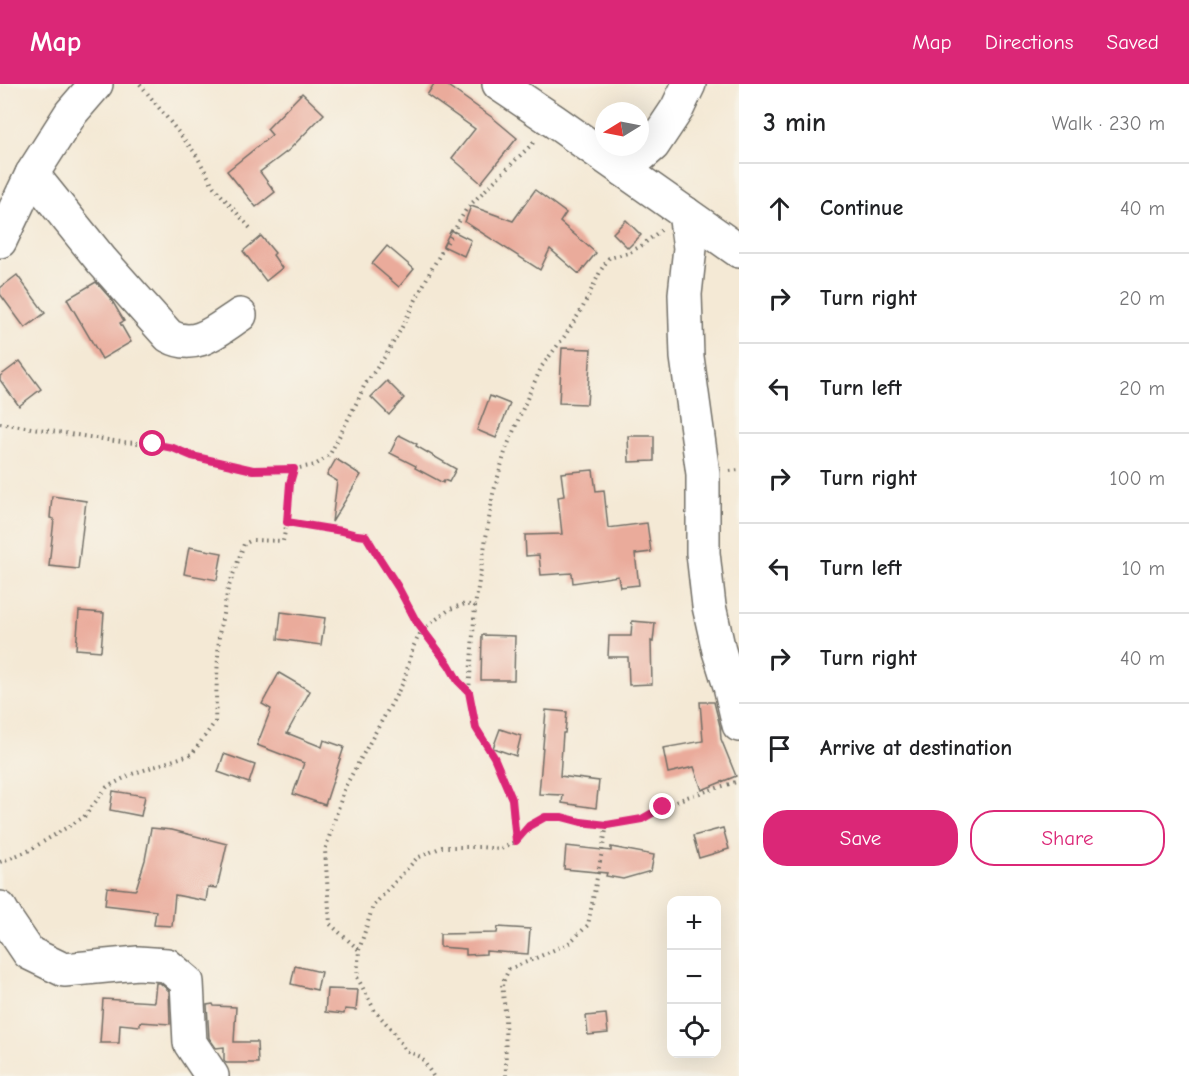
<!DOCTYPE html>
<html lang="en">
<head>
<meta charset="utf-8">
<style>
	:root { --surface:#fff; --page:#f6f6f6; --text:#202124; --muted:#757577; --line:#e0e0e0; --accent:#db2777 }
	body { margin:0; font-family:"Comic Neue",sans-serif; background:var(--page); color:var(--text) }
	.controls { position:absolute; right:18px; bottom:18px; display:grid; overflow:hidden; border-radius:12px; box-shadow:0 6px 24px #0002 }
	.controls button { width:54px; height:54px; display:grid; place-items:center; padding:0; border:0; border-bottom:2px solid var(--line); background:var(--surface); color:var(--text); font:30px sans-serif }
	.compass { position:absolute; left:595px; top:18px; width:54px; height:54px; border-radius:50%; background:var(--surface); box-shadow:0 6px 24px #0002; rotate:260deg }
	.stop { position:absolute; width:18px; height:18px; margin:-14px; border:4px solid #db2777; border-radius:50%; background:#fff }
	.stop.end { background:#db2777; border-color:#fff; box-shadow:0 2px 6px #0008 }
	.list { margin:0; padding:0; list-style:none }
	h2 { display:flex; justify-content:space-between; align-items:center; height:78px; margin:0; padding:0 24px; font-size:26px }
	h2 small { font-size:20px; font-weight:400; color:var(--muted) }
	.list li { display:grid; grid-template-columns:39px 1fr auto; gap:18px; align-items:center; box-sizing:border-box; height:90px; padding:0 24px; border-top:2px solid var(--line) }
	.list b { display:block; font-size:22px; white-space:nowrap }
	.list em { font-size:20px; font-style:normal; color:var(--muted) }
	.actions { display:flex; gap:12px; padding:18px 24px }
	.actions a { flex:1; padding:14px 0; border:2px solid var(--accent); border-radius:24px; text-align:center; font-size:21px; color:var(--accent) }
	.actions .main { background:var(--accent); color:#fff }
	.icon { flex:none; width:33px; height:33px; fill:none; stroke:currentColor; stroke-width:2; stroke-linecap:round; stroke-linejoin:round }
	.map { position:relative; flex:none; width:739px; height:992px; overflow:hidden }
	header { display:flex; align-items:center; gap:36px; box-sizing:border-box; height:84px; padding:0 30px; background:var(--accent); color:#fff }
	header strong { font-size:28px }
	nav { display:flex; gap:33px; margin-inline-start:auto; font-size:21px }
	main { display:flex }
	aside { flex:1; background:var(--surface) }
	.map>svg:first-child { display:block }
	.building { fill:#eaab9b }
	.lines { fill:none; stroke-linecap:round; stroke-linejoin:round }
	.minor-casing { stroke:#716e66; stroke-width:36 }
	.path { stroke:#716e66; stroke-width:4; stroke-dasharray:1.5 4.5; stroke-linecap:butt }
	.minor { stroke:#fff; stroke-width:33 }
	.route { stroke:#db2777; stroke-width:8 }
</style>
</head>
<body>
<header>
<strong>Map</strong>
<nav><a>Map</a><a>Directions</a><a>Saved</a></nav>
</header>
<main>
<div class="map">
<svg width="739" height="992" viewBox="0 0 739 992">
	<rect width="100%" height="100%" fill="#f7f3e8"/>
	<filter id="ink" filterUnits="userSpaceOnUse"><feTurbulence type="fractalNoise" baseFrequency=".0167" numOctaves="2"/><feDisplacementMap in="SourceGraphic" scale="12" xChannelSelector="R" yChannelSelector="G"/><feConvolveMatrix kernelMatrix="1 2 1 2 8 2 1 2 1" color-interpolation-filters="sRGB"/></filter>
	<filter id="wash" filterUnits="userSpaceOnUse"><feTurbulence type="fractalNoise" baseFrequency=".008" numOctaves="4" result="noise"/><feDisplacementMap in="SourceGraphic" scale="24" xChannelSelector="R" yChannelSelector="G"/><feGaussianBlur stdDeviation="1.35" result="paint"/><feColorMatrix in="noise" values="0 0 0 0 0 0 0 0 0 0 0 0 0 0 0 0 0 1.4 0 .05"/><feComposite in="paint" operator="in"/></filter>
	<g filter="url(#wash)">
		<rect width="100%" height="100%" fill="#f4e9d5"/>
		<g id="blocks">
			<g class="building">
				<path d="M 434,0 L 445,0 L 493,34 L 517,54 L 481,99 L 452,74 L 475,45 L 427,11 Z"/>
				<path d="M 302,9 L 324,30 L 289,66 L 260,88 L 275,108 L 256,123 L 227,87 L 272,51 L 267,45 Z"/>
				<path d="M 535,106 L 566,129 L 560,138 L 596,169 L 579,190 L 550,165 L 540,186 L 465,138 L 471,122 L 513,137 Z"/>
				<path d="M 626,136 L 641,151 L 628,164 L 613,149 Z"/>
				<path d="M 451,146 L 471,156 L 464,172 L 443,162 Z"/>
				<path d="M 261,152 L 275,169 L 273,171 L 282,184 L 266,197 L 243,167 Z"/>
				<path d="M 387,162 L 414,185 L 399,203 L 372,180 Z"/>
				<path d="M 17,191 L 45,229 L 25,244 L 0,210 L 0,204 Z"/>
				<path d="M 96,198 L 111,215 L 124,237 L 120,239 L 131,258 L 102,275 L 67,215 Z"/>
				<path d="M 562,264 L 591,265 L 587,320 L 559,319 Z"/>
				<path d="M 20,277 L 41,305 L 19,322 L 0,296 L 0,292 Z"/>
				<path d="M 387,297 L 404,314 L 389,331 L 371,313 Z"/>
				<path d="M 490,312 L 510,320 L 496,354 L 477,346 Z"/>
				<path d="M 399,351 L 417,360 L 416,362 L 456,385 L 449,398 L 444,396 L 443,399 L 415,384 L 416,382 L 390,369 Z"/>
				<path d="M 628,352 L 654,352 L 654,377 L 629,378 Z"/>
				<path d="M 336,375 L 361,391 L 332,438 L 337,397 L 327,391 Z"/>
				<path d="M 593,386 L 596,407 L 604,406 L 608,444 L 647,439 L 651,468 L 635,470 L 639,501 L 620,503 L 618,492 L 573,499 L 572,489 L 541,491 L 539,471 L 526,472 L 525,451 L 562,450 L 558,413 L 564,412 L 561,389 Z"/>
				<path d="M 52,412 L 86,417 L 78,485 L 49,482 L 54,435 L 50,434 Z"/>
				<path d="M 189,463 L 222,469 L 217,496 L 184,490 Z"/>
				<path d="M 79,527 L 104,529 L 101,567 L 76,565 Z"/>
				<path d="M 281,528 L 325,534 L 321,561 L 278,555 Z"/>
				<path d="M 632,537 L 655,539 L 653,558 L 651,557 L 652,600 L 629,601 L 628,573 L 608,573 L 609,552 L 631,552 Z"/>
				<path d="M 482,551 L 515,552 L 514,596 L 481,596 Z"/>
				<path d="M 279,589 L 310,607 L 287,649 L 322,663 L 324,656 L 344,663 L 325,721 L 293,710 L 304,679 L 257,661 L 271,625 L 262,620 Z"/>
				<path d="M 700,618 L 714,618 L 720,642 L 721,655 L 736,692 L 702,706 L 694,683 L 668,689 L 663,664 L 703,657 Z"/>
				<path d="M 546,626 L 567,628 L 565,649 L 563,649 L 560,692 L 599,697 L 596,724 L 562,719 L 563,711 L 539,710 Z"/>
				<path d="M 500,645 L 521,652 L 516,672 L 493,664 Z"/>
				<path d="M 224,670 L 255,681 L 249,699 L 218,688 Z"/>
				<path d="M 113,707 L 145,712 L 141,732 L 110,726 Z"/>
				<path d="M 151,744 L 172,746 L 227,760 L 217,804 L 208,803 L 206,817 L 175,811 L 172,842 L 154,841 L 156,827 L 105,821 L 107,803 L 135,806 L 136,805 L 145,776 Z"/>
				<path d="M 723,744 L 729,765 L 699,774 L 693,752 Z"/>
				<path d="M 566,762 L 611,767 L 611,763 L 654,771 L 651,787 L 623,795 L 606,792 L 607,789 L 564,785 Z"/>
				<path d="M 498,843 L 530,845 L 528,870 L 486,867 L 486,870 L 466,871 L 466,865 L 440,863 L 440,850 L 497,849 Z"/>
				<path d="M 295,882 L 321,888 L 317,906 L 291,900 Z"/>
				<path d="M 156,899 L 160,899 L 169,907 L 170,940 L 140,938 L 140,942 L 120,940 L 119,959 L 100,959 L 103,915 L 154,918 Z"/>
				<path d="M 327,905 L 358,906 L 356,926 L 345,925 L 344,930 L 325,928 Z"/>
				<path d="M 213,920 L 214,922 L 236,923 L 234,958 L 257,958 L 258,979 L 226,979 L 224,976 L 224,963 L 216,964 L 209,954 L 207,921 Z"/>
				<path d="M 606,930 L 608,949 L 588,951 L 586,932 Z"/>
			</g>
		</g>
	</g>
	<g filter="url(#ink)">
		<use href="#blocks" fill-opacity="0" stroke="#716e66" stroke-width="1.5"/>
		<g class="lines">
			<defs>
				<g id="minor">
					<path d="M 499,0 L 554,37 L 739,167"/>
					<path d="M 624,86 L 653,61 L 677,25 L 689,0"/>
					<path d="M 32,90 L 102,177 L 169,252 C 196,267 217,246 240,231"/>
					<path d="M 685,129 L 690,164 L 685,210 L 687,273 L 703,390 L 703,469 L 709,522 L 719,567 L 730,602 L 739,641"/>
					<path d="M 0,157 L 32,90 L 71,29 L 96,0"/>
					<path d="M 0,824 L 8,838 L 29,869 L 64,886 L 138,879 L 167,881 L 187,898 L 190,959 L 212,992"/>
				</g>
			</defs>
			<use href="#minor" class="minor-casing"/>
			<g class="path">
				<path d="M 140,0 L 195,69 L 214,103 L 250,144"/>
				<path d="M 0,339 L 121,358 L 153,360 L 173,364 L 192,372 L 253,386 L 294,385 L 290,399 L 287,438 L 342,447 L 357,451 L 366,452 L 378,472 L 398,503 L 407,523 L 416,537 L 449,581 L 458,597 L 469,608 L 476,644 L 494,673 L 512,715 L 516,757"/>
				<path d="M 294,385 L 315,381 L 329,372 L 358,316 L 364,302 L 386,271 L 401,245 L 431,186 L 467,124 L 535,57"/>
				<path d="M 730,387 L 739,386"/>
				<path d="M 469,607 L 475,522 L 493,410 L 506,365 L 529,310 L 542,282 L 564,253 L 582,225 L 601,186 L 609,174 L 628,169 L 641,162 L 661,146"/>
				<path d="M 0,778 L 28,767 L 84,733 L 107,703 L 132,690 L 192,670 L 215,638 L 219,550 L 228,505 L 244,460 L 252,456 L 283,457 L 287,438"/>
				<path d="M 359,866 L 373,822 L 417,774 L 442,763 L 480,763 L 501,765 L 516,757 L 529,742 L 545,733 L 562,733 L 581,738 L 607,741 L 642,735 L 663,723 L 687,713 L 739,697"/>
				<path d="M 433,992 L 421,973 L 405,966 L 393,947 L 375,927 L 357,893 L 359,866 L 330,840 L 325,766 L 345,703 L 404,597 L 413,563 L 422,546 L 450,525 L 465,520 L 475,522"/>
				<path d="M 506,992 L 505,927 L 502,900 L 509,885 L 534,875 L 569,859 L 588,841 L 607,741"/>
			</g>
			<use href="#minor" class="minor"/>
		</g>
	</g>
	<g class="lines" filter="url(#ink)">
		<path class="route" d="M 153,360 L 173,364 L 192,372 L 253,386 L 294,385 L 290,399 L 287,438 L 342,447 L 357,451 L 366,452 L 378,472 L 398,503 L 416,537 L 449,581 L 458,597 L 469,608 L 476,644 L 494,673 L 512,715 L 516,757 L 529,742 L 545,733 L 562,733 L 581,738 L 607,741 L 642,735 L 663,723"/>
	</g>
</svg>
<div class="controls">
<button>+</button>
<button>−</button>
<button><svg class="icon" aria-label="locate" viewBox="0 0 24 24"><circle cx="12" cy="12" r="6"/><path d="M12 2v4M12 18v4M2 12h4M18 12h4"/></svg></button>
</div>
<svg class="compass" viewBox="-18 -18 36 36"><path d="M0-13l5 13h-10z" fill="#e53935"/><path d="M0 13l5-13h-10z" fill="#757577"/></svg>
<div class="stop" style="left:153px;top:360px"></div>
<div class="stop end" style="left:663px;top:723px"></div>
</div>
<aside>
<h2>3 min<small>Walk · 230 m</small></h2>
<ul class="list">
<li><svg class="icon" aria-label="ahead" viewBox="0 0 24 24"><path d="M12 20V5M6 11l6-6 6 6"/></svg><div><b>Continue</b></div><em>40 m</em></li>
<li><svg class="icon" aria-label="right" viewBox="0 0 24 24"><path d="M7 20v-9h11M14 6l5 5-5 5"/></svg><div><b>Turn right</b></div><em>20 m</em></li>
<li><svg class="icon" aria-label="left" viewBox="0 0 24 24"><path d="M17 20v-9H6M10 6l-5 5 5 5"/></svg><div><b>Turn left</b></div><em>20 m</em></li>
<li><svg class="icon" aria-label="right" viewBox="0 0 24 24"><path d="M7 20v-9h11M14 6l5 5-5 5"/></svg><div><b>Turn right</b></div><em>100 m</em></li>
<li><svg class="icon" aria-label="left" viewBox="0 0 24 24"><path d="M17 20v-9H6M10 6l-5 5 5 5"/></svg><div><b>Turn left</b></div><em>10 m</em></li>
<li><svg class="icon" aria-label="right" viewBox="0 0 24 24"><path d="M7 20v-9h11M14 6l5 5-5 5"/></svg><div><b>Turn right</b></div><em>40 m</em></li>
<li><svg class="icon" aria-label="arrive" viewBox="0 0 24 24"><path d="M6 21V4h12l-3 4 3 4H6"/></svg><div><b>Arrive at destination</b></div></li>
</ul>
<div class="actions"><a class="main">Save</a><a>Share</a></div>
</aside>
</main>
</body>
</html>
